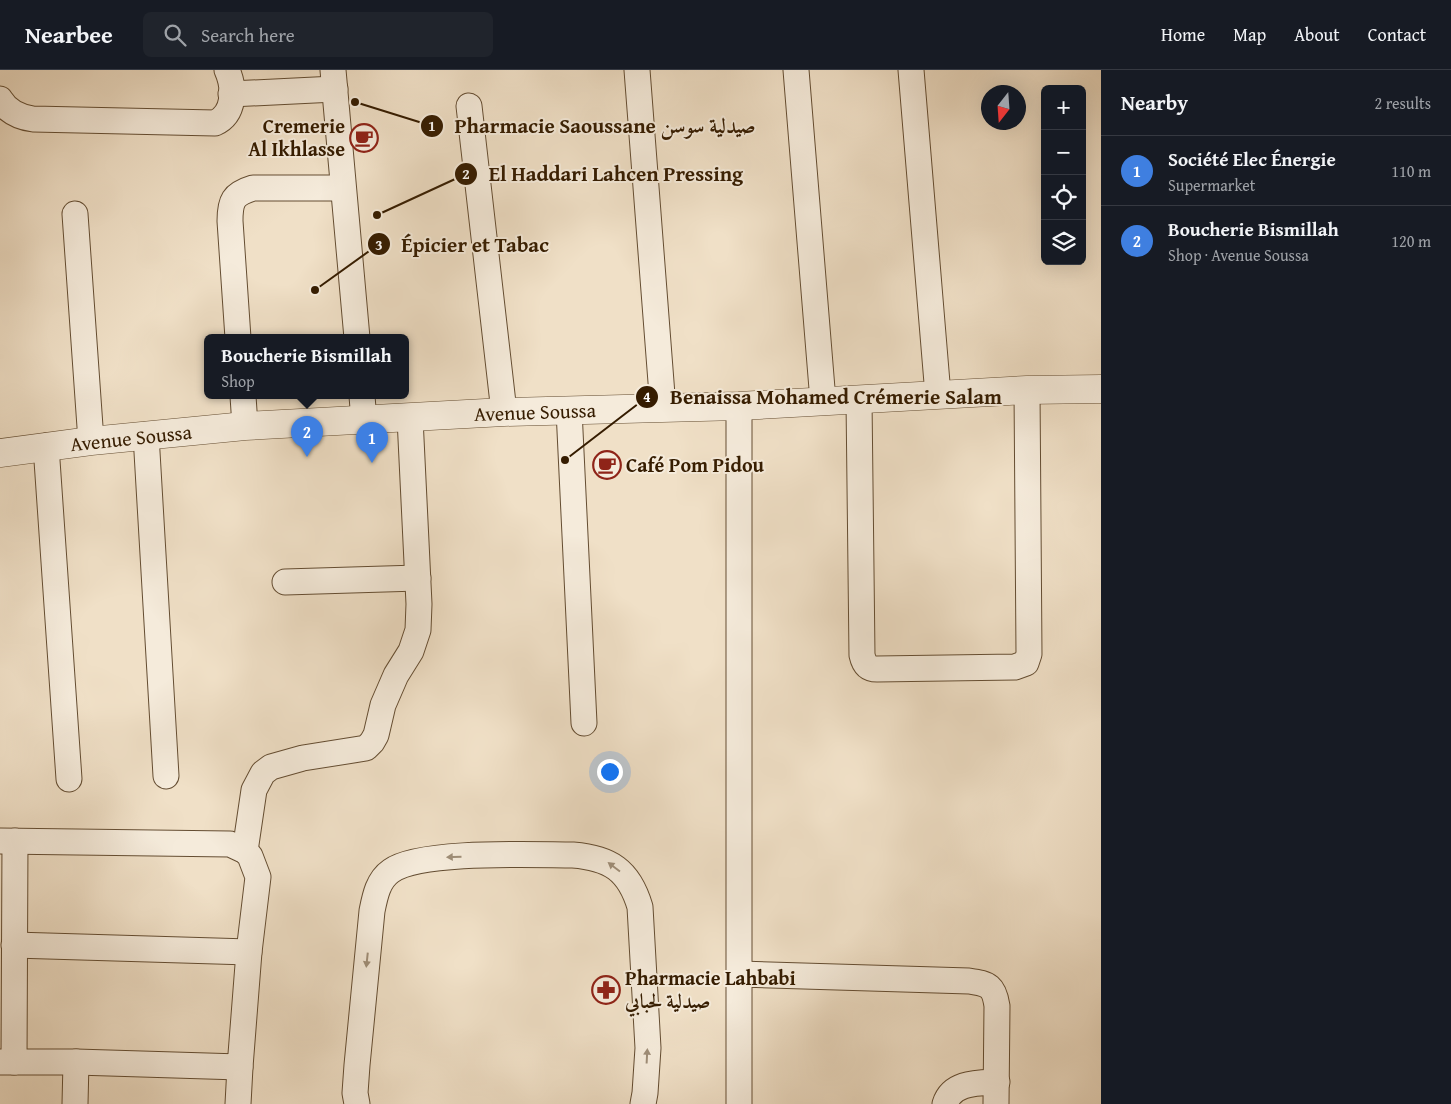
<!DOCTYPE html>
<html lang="en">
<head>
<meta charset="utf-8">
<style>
	:root { --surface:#171b24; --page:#20242c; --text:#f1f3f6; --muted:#9ea1a6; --line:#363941; --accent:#c59692 }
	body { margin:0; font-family:"Gentium Book Plus",Amiri,serif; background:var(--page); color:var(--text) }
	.controls { position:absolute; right:15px; top:15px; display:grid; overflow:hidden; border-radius:8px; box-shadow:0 5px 20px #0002 }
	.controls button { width:45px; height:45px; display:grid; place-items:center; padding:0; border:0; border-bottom:1px solid var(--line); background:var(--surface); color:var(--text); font:25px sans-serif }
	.compass { position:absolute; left:981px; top:15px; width:45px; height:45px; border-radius:50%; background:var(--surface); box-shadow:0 5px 20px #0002; rotate:197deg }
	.you { position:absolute; left:609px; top:701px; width:18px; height:18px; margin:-12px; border:4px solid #fff; border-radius:50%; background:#1a73e8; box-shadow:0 0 0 8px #1a73e833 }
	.badge { display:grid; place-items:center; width:32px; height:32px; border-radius:50%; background:var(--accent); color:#fff; font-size:16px; font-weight:700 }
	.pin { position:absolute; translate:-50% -41px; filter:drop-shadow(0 1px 2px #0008) }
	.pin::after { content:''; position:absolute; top:26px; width:18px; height:15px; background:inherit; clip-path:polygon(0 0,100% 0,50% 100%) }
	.popup { position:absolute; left:204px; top:264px; width:205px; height:65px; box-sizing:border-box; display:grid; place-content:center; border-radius:8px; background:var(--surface); filter:drop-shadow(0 1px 4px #0005); font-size:16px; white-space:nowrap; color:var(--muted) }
	.popup b { font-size:19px; color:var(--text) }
	.popup::after { content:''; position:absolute; left:50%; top:100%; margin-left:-10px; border:10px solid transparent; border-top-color:var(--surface) }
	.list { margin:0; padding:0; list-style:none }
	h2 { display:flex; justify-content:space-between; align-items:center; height:65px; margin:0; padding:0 20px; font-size:21px }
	h2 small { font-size:16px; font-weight:400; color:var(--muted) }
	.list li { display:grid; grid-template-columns:32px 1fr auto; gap:15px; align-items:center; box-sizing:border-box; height:70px; padding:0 20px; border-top:1px solid var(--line) }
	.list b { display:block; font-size:19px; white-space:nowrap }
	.list p { margin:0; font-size:16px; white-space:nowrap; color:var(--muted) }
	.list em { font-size:16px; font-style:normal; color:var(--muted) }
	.icon { flex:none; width:28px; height:28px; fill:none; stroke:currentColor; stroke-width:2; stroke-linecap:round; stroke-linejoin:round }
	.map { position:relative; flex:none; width:1101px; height:1034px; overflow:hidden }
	header { display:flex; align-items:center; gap:30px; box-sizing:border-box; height:70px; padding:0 25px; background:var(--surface); border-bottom:1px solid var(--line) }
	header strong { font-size:24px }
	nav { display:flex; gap:28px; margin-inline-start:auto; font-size:18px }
	.search { width:350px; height:45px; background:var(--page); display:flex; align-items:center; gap:12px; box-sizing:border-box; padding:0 18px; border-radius:8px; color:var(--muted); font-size:19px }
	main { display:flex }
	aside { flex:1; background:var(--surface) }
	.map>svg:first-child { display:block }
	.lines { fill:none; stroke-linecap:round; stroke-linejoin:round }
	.minor-casing { stroke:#644d32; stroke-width:27 }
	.tertiary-casing { stroke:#644d32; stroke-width:29 }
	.minor { stroke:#f5ebdb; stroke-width:25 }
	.tertiary { stroke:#f5ebdb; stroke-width:28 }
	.oneway { fill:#9f8e78 }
	.labels { text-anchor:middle; stroke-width:4; stroke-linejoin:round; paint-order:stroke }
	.poi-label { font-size:20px; font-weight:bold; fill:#351c00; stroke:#f5ebdb; text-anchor:start }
	.street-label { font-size:20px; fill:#351c00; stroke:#f5ebdb }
	.leader { fill:none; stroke:#351c00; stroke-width:2 }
	.callout-dot { fill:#351c00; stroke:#f5ebdb; stroke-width:2 }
	.mark-label { font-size:15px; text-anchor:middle; font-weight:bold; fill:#fff }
	.callout-label { font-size:21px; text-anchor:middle; font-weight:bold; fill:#351c00; stroke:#f5ebdb; stroke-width:4; stroke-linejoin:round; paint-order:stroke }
</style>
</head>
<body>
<header>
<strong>Nearbee</strong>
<div class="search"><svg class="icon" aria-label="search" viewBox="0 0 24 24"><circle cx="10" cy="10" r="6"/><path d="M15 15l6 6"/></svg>Search here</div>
<nav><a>Home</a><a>Map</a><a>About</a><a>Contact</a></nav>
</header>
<main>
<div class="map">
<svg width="1101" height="1034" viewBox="0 0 1101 1034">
	<rect width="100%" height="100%" fill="#f0e0c7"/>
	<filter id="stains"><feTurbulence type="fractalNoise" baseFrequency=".004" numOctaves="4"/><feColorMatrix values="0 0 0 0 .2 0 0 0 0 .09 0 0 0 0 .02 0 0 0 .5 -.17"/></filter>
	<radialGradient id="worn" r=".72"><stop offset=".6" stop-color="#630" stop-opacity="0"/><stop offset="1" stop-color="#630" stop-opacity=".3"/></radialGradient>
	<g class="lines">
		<defs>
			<g id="minor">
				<path d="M 333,0 L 357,268"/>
				<path d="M 637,0 L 663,338"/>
				<path d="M 796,0 L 823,331"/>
				<path d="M 911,0 L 938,325"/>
				<path d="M 231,24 L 335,19"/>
				<path d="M 0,29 C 7,41 19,47 33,49 L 215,53 C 235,44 235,18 227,0"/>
				<path d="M 469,36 L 504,342"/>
				<path d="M 75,144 L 91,371"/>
				<path d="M 238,268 L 230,151 C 230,131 233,124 253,118 L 342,118"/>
				<path d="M 243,326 L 245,356"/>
				<path d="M 362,326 L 364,351"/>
				<path d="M 859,330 L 862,585 C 864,594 868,599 877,599 L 1015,597 L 1026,593 L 1029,584 L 1027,320"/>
				<path d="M 739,336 L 739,1034"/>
				<path d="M 569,340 L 584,653"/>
				<path d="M 146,365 L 166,706"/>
				<path d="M 46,376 L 69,709"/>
				<path d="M 285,512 L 418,508"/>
				<path d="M 0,771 L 230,774 L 245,781 L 250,786 L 258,807 L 249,882 L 240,997 L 76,992 L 0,992"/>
				<path d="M 245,781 L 254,720 L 263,703 L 271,697 L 303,688 L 366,678 L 372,672 L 376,665 L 383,635 L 396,605 L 411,581 L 418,560 L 419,534 L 410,348"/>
				<path d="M 14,875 L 249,882"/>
				<path d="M 740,904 L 969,911 C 989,914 994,916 997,936 L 996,1034"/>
				<path d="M 14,992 L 15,771"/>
				<path d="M 75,1034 L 76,992"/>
				<path d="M 238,1034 L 240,997"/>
				<path d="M 357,1034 L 355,1023 L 357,995 L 372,841 C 375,826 378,810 391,801 C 420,780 534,785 573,785 C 610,788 629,800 640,837 L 648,978 L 645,1023 L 643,1034"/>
				<path d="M 945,1034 C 952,1012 977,1013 997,1012"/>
			</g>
			<path id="tertiary" d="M 0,383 L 91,371 L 245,356 L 504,342 L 739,336 L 1027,320 L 1101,319"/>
		</defs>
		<use href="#minor" class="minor-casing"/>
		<use href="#tertiary" class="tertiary-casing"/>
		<use href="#minor" class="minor"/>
		<use href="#tertiary" class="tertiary"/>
	</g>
	<defs><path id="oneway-solid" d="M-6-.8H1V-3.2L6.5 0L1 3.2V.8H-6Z" transform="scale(1.25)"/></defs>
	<g class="oneway">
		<use href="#oneway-solid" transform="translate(454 787) rotate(178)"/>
		<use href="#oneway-solid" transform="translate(614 797) rotate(-143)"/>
		<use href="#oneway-solid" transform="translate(367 890) rotate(96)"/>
		<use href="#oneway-solid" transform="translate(647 986) rotate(-87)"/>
	</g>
	<defs>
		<symbol id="cafe-ring" viewBox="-11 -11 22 22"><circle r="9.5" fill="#f5ebdb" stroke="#8f2418" stroke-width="1.5"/><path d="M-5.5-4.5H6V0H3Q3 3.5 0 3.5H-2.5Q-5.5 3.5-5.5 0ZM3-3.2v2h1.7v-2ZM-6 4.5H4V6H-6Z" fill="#8f2418"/></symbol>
		<symbol id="pharmacy-ring" viewBox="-11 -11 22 22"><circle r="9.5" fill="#f5ebdb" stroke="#8f2418" stroke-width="1.5"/><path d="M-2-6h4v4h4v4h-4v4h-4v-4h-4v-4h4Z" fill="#8f2418"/></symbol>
	</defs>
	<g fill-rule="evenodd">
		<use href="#cafe-ring" x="348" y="52" width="32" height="32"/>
		<use href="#cafe-ring" x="591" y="379" width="32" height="32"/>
		<use href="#pharmacy-ring" x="590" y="904" width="32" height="32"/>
	</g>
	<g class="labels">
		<g class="poi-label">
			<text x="345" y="63" text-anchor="end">Cremerie<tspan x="345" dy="23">Al Ikhlasse</tspan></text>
			<text x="626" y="402">Café Pom Pidou</text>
			<text x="625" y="915">Pharmacie Lahbabi<tspan x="625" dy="23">صيدلية لحبابي</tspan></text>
		</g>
		<g class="street-label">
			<text transform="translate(535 342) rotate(-2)" y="7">Avenue Soussa</text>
			<text transform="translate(131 368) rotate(-6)" y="7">Avenue Soussa</text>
		</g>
	</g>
	<path class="leader" d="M355 32L432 56M377 145L466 104M315 220L379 174M565 390L647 327"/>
	<g class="callout-dot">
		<circle cx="355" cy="32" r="5"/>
		<circle cx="377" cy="145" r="5"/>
		<circle cx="315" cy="220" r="5"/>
		<circle cx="565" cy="390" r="5"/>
		<circle cx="432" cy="56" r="12"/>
		<circle cx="466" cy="104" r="12"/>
		<circle cx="379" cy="174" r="12"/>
		<circle cx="647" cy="327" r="12"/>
	</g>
	<g class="mark-label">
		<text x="432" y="61">1</text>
		<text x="466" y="109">2</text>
		<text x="379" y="180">3</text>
		<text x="647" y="332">4</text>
	</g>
	<g class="callout-label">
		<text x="605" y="63">Pharmacie Saoussane صيدلية سوسن</text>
		<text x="616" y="111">El Haddari Lahcen Pressing</text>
		<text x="475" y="182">Épicier et Tabac</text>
		<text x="836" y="334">Benaissa Mohamed Crémerie Salam</text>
	</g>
	<rect width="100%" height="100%" filter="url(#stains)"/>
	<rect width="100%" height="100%" fill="url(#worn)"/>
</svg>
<div class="controls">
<button>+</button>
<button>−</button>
<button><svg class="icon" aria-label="locate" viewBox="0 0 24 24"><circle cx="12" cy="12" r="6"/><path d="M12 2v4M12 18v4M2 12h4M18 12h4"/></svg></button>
<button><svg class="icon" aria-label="layers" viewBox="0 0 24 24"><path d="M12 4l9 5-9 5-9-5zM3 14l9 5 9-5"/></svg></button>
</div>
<svg class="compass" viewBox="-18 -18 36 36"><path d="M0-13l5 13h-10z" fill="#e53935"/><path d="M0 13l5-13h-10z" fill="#9ea1a6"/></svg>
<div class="you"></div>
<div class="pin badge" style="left:372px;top:393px;background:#3f7fe0">1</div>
<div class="pin badge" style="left:307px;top:387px;background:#3f7fe0">2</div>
<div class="popup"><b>Boucherie Bismillah</b>Shop</div>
</div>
<aside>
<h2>Nearby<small>2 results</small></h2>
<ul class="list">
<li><span class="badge" style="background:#3f7fe0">1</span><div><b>Société Elec Énergie</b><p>Supermarket</p></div><em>110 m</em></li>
<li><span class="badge" style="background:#3f7fe0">2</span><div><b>Boucherie Bismillah</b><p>Shop · Avenue Soussa</p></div><em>120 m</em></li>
</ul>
</aside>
</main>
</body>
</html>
